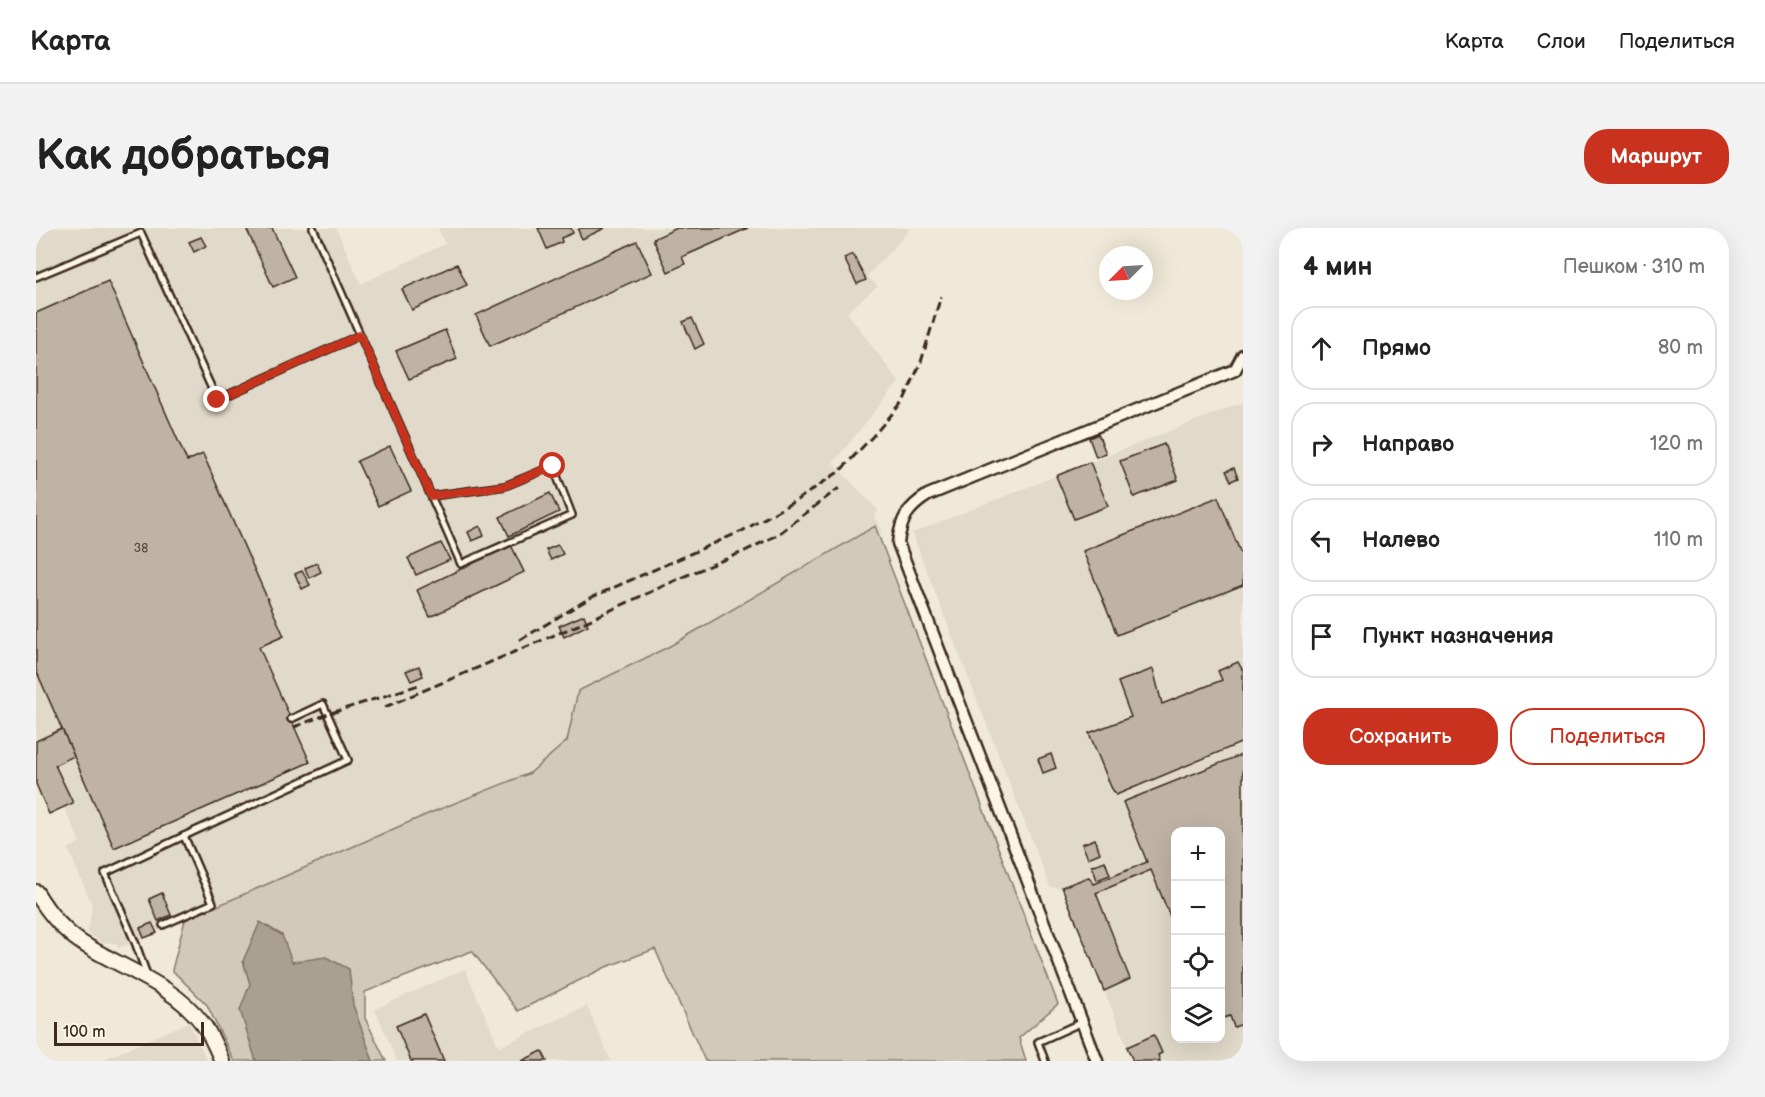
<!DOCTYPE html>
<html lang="ru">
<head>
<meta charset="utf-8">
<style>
	:root { --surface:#fff; --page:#f2f2f2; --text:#222; --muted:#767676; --line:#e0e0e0; --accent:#c8321e }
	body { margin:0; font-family:"Balsamiq Sans",sans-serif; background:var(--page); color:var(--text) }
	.controls { position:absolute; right:18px; bottom:18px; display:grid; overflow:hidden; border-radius:12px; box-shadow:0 6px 24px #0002 }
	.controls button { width:54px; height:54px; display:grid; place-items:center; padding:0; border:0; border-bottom:2px solid var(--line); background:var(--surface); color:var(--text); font:30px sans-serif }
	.compass { position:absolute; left:1063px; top:18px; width:54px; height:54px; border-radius:50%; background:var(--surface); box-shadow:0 6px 24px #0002; rotate:246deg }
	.scale { position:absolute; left:18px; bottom:15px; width:150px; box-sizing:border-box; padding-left:6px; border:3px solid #3b2a1e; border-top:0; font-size:16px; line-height:21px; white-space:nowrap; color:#3b2a1e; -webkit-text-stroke:4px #fcf5e5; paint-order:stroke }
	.stop { position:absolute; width:18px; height:18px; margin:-14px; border:4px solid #c8321e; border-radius:50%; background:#fff }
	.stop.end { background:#c8321e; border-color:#fff; box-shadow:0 2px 6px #0008 }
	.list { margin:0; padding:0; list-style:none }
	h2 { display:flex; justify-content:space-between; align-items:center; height:78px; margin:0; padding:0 24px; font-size:26px }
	h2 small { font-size:20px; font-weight:400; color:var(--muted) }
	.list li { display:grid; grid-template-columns:39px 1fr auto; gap:18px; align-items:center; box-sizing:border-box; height:84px; margin:0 12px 12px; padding:0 12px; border:2px solid var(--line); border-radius:24px }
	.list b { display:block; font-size:22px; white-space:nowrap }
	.list em { font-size:20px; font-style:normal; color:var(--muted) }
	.actions { display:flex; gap:12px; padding:18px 24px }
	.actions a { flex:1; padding:14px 0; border:2px solid var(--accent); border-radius:24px; text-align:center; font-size:21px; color:var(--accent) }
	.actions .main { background:var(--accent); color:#fff }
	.icon { flex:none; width:33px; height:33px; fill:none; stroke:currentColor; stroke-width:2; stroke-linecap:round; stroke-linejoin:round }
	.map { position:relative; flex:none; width:1207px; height:833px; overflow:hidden; border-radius:24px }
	header { display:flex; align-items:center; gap:36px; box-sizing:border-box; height:84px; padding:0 30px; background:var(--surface); border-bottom:2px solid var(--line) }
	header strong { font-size:28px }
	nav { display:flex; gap:33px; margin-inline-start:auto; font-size:21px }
	.intro { display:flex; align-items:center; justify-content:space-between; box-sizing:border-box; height:144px; padding:0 36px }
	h1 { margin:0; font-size:42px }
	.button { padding:15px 27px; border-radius:24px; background:var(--accent); color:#fff; font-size:21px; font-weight:700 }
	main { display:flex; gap:36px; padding:0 36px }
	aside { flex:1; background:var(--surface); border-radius:24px; box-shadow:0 6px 24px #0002 }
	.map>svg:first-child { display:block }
	.built { fill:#e1d9c9; fill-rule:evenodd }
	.green { fill:#d2c9ba; stroke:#867a6c; stroke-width:1.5 }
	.water { fill:#aaa091; stroke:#7e7163; stroke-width:1.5 }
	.building { fill:#beb3a4; stroke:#3b2a1e; stroke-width:1.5 }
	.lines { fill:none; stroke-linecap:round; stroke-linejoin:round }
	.service-casing { stroke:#3b2a1e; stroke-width:10 }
	.minor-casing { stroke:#3b2a1e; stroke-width:15 }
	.tertiary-casing { stroke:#3b2a1e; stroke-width:18 }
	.service { stroke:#fcf5e5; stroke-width:5 }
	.minor { stroke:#fcf5e5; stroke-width:10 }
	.tertiary { stroke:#fcf5e5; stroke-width:14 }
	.rail { stroke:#3b2a1e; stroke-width:3; stroke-dasharray:9 4.5; stroke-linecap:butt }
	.route { stroke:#c8321e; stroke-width:8 }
	.labels { text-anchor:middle; stroke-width:4.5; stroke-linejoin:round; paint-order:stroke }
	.number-label { font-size:12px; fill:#5c4c40 }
</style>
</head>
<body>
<header>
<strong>Карта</strong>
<nav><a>Карта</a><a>Слои</a><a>Поделиться</a></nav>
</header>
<div class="intro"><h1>Как добраться</h1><a class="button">Маршрут</a></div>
<main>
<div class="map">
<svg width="1207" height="833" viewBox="0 0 1207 833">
	<rect width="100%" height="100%" fill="#f0e9d9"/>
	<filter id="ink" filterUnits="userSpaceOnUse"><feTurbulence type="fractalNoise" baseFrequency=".0167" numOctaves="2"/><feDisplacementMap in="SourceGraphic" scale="12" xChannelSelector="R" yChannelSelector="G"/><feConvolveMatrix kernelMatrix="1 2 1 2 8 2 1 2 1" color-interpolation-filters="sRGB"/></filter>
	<g filter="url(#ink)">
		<g class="built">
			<path d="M 0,0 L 300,0 L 325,56 L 409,16 L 402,0 L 873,0 L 871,5 L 831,48 L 842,58 L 811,84 L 863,154 L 797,235 L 842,282 L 839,288 L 846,303 L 838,314 L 559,522 L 339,611 L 108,710 L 82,720 L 80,715 L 66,715 L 52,705 L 56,677 L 32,621 L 44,614 L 28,580 L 13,586 L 0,556 Z"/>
			<path d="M 1207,174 L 1207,832 L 1097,833 L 1026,660 L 1014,659 L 876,305 ZM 1140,604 L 1184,604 L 1184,810 L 1140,810 Z"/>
			<path d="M 429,741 L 463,819 L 551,778 L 575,833 L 361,833 L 339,781 Z"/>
			<path d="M 153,794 L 171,833 L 64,833 Z"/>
		</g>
		<path class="green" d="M 839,298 L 1022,776 L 983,810 L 990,833 L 669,833 L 619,721 L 570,739 L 482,783 L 436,723 L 329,764 L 329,790 L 350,833 L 198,833 L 171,777 L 136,742 L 149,692 L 394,585 L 494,545 L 531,513 L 542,463 L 634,418 Z"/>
		<path class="water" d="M 224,694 L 246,707 L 256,734 L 290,729 L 313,741 L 317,777 L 337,833 L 220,833 L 204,782 L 214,756 L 207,733 Z"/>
		<g class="building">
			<path d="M 210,0 L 236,0 L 259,49 L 237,59 Z"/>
			<path d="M 502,0 L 535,0 L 537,5 L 525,10 L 526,14 L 511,21 Z"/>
			<path d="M 545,0 L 569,0 L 546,11 L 542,2 Z"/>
			<path d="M 641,0 L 712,0 L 646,29 L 649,36 L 632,44 L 617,11 Z"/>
			<path d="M 165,9 L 170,18 L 158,24 L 153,14 Z"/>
			<path d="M 601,13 L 616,45 L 454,118 L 440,87 Z"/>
			<path d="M 817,26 L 830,52 L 821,56 L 808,30 Z"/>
			<path d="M 421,36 L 431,57 L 376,82 L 366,61 Z"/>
			<path d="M 72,53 L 151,233 L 167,226 L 248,408 L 223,419 L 274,534 L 78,620 L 0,442 L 0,85 Z"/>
			<path d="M 656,90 L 668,116 L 659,121 L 647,94 Z"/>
			<path d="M 409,102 L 421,131 L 373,151 L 360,123 Z"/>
			<path d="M 1062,206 L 1070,225 L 1060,229 L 1053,210 Z"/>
			<path d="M 1128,216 L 1142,252 L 1098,269 L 1084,233 Z"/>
			<path d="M 354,218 L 375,263 L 342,278 L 321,233 Z"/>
			<path d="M 1054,234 L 1072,278 L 1038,291 L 1020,248 Z"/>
			<path d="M 1198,240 L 1202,250 L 1195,253 L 1190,243 Z"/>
			<path d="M 514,265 L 523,284 L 473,308 L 464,289 Z"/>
			<path d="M 1182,269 L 1207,331 L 1207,357 L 1081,407 L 1047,323 Z"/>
			<path d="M 444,298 L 448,308 L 436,313 L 432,304 Z"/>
			<path d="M 405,315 L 414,332 L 380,347 L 372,330 Z"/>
			<path d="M 475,317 L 488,344 L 394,389 L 381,362 Z"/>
			<path d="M 522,317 L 527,326 L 515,332 L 510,322 Z"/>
			<path d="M 281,335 L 285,344 L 273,350 L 269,340 Z"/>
			<path d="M 266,343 L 274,357 L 266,361 L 259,346 Z"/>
			<path d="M 548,387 L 552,397 L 528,409 L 523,398 Z"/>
			<path d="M 1202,434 L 1207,443 L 1207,514 L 1080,567 L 1075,559 L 1053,505 L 1095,489 L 1082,454 L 1117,441 L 1126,476 L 1186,452 L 1182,443 Z"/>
			<path d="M 383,438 L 387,448 L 375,453 L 370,443 Z"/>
			<path d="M 26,501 L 38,528 L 19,537 L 37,575 L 13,586 L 0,556 L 0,513 Z"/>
			<path d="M 1015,526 L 1020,540 L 1007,545 L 1002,531 Z"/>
			<path d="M 1207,526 L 1207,796 L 1198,799 L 1194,788 L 1184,791 L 1184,604 L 1140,604 L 1140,703 L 1115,642 L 1060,665 L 1094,751 L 1068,763 L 1026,659 L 1053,649 L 1058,656 L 1111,634 L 1087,574 Z"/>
			<path d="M 1059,611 L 1064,625 L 1052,630 L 1046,616 Z"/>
			<path d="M 1069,633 L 1074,647 L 1061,652 L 1056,638 Z"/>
			<path d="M 126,665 L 135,687 L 122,693 L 113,671 Z"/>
			<path d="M 116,695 L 121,705 L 108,710 L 104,700 Z"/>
			<path d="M 388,786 L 408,833 L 375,833 L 360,798 Z"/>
			<path d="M 1118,807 L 1126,825 L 1122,827 L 1124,833 L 1097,833 L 1091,819 Z"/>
			<path d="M 506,823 L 511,833 L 486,833 Z"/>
		</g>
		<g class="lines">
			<defs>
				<g id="service">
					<path d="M 277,0 L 425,336 L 536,287 L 517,238 L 469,258 L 395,268"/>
					<path d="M 0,49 L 105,5 L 181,172 L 324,107"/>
					<path d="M 148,608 L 312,532 L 287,476 L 255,491"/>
					<path d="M 111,747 L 99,714 L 69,645 L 148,608 L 177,675 L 127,697"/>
					<path d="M 1009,833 L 1002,814 L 1046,794"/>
				</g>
				<path id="minor" d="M 1061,833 L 862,315 C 865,291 871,280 892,267 L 1199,142 L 1207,127"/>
				<path id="tertiary" d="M 0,664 C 12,684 26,702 46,715 C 87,741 137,756 167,796 C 175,807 181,821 186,833"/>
			</defs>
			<use href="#service" class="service-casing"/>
			<use href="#minor" class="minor-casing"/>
			<use href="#tertiary" class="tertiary-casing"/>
			<use href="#service" class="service"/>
			<use href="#minor" class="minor"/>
			<use href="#tertiary" class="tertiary"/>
			<g class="rail">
				<path d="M 484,412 L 554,370 L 706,303 L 761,272 L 804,243 L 837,208 L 868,172 L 885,134 L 905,68"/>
				<path d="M 349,479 L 549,394 L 649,348 L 709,323 L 741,307 L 803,260"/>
				<path d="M 258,499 L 292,486 L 386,456"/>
			</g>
		</g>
	</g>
	<g class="lines" filter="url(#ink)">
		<path class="route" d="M 181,172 L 324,107 L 395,268 L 469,258 L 517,238"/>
	</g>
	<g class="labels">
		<g class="number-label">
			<text x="105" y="324">38</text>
		</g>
	</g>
</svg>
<div class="controls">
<button>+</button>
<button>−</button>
<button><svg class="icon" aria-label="locate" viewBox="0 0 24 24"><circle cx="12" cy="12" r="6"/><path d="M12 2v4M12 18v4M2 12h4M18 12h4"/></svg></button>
<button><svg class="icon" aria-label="layers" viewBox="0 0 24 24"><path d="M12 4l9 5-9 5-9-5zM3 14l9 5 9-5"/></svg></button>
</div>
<svg class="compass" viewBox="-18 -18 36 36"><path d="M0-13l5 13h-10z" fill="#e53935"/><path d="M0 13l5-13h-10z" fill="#767676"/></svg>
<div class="scale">100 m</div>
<div class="stop" style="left:517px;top:238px"></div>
<div class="stop end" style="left:181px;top:172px"></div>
</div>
<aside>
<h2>4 мин<small>Пешком · 310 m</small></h2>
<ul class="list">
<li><svg class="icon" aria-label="ahead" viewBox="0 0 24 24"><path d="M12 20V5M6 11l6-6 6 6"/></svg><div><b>Прямо</b></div><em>80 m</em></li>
<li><svg class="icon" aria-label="right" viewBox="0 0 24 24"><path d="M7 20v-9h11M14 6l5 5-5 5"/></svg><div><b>Направо</b></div><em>120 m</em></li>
<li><svg class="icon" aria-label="left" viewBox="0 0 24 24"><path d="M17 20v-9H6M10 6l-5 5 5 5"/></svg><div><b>Налево</b></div><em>110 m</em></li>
<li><svg class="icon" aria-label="arrive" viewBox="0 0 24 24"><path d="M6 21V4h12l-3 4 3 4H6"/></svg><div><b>Пункт назначения</b></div></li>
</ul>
<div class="actions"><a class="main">Сохранить</a><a>Поделиться</a></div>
</aside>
</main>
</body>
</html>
